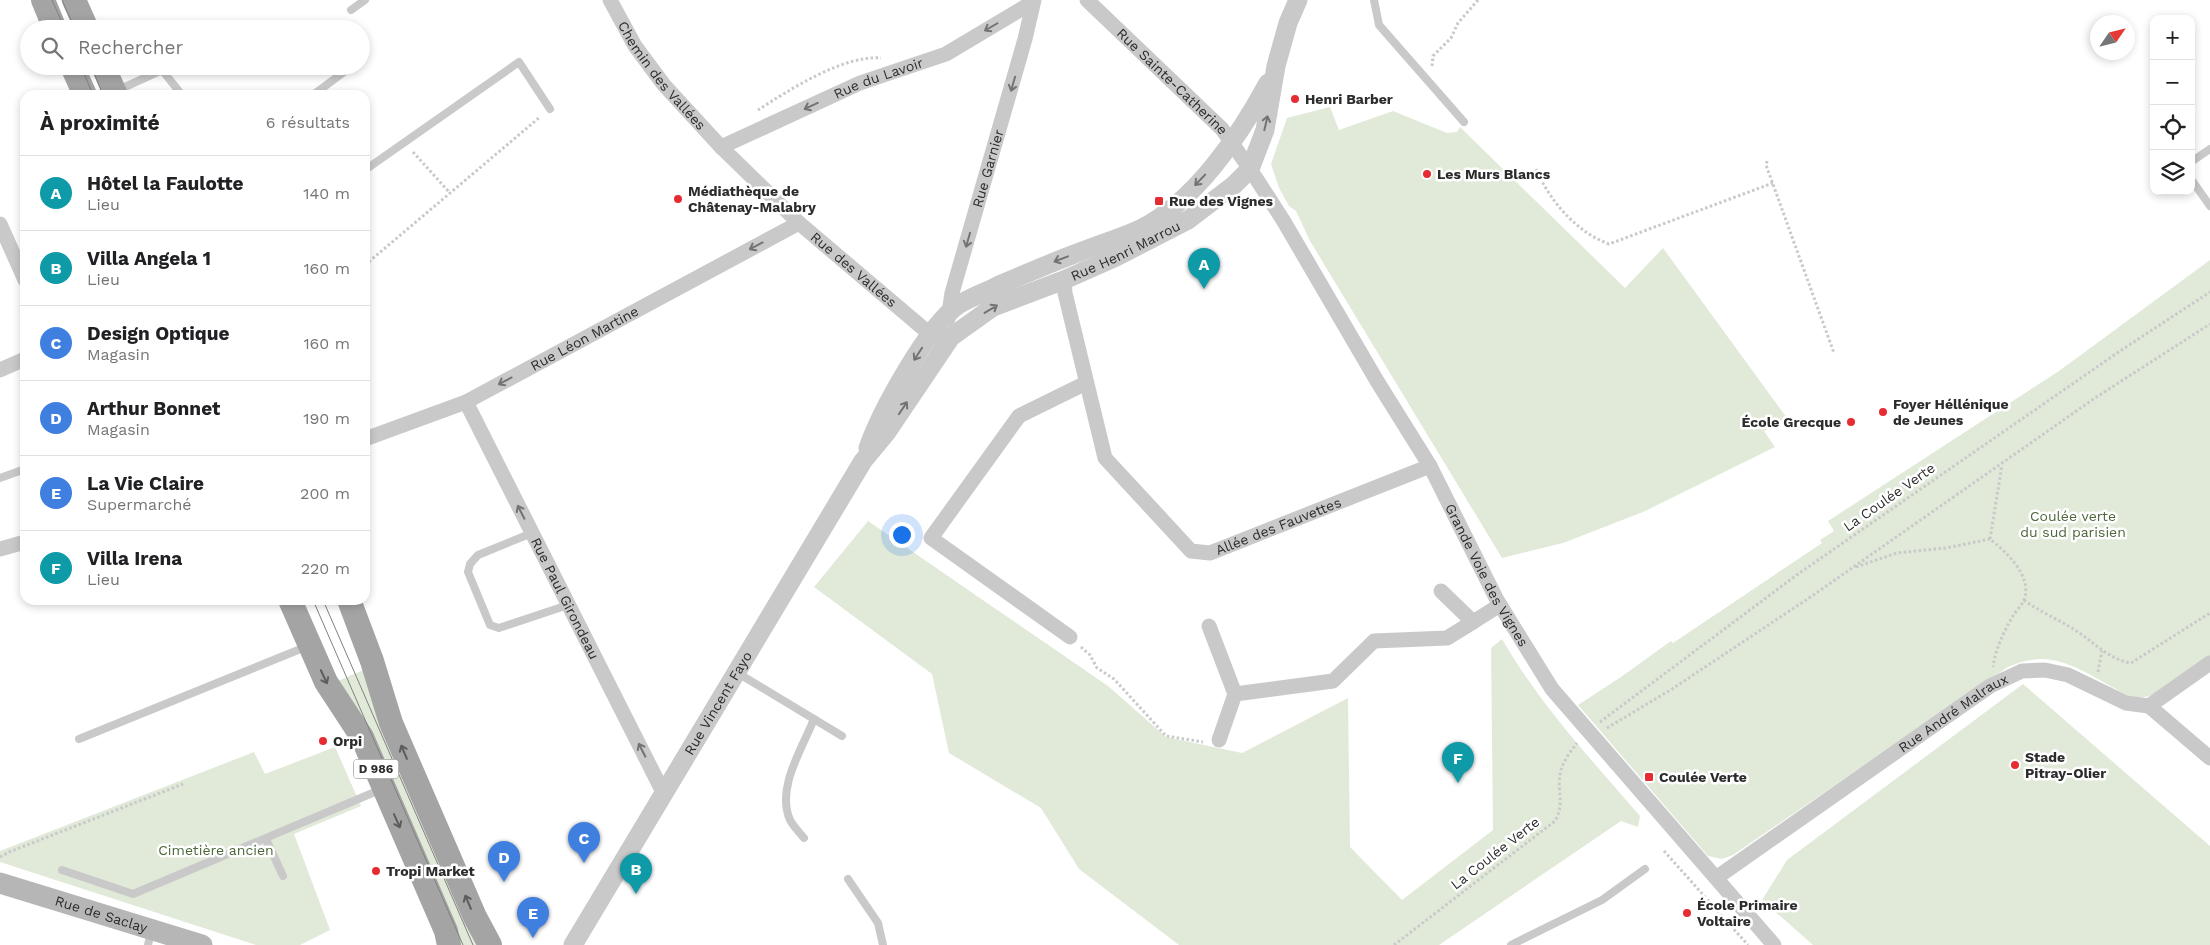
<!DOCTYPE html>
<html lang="fr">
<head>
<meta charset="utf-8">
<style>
	:root { --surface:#fff; --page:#f2f2f2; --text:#202124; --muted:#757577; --line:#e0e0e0; --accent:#d93025 }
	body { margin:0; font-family:"Work Sans",sans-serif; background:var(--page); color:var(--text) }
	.controls { position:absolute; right:15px; top:15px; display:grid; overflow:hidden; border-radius:10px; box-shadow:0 2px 8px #0003 }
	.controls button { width:45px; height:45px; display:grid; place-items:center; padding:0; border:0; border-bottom:1px solid var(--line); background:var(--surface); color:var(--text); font:25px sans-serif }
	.compass { position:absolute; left:2090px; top:15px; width:45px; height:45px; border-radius:50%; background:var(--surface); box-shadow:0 2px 8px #0003; rotate:55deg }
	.you { position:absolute; left:901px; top:534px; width:18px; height:18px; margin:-12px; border:4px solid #fff; border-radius:50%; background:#1a73e8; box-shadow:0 0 0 8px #1a73e833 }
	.badge { display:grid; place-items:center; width:32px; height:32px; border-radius:50%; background:var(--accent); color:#fff; font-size:16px; font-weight:700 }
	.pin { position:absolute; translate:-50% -41px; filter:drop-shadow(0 1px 2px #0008) }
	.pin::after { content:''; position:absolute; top:26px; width:18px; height:15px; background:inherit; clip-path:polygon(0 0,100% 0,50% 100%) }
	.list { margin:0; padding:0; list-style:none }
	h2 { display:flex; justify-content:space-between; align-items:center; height:65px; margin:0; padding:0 20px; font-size:21px }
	h2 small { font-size:16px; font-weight:400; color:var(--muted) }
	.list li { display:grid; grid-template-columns:32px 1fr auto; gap:15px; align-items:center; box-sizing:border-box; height:75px; padding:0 20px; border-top:1px solid var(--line) }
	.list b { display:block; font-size:19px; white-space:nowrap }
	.list p { margin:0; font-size:16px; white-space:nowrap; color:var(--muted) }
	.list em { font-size:16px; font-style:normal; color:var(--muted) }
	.icon { flex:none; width:28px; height:28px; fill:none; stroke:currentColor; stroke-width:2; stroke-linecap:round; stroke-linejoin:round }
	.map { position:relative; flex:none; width:2210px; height:945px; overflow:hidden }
	.search { position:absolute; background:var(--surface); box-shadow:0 2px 8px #0003; left:20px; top:20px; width:350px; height:55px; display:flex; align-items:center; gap:12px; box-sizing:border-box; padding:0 18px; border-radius:28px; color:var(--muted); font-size:19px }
	.panel { position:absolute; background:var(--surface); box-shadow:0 2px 8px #0003; left:20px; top:90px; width:350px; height:515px; border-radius:15px }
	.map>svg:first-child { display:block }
	.green { fill:#e1ead9 }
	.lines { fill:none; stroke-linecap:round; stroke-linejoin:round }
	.path { stroke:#c9c9c9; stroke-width:3; stroke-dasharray:2.5 2.5; stroke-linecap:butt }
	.service { stroke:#c9c9c9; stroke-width:8 }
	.minor { stroke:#c9c9c9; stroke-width:15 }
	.tertiary { stroke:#c9c9c9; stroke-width:19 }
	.secondary { stroke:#b6b6b6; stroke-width:21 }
	.primary { stroke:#a4a4a4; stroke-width:24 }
	.tram { stroke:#818181; stroke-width:1 }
	.oneway { stroke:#737373 }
	.oneway2 { stroke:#5c5c5c }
	.poi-dot { fill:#e62b32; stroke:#fff; stroke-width:2 }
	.labels { text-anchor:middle; stroke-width:5; stroke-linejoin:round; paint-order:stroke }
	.shield { fill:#fff; stroke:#6b6b6b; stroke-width:1 }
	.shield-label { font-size:12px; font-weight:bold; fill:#2c2c2c }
	.street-label { font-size:14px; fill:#2c2c2c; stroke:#fff }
	.poi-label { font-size:14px; font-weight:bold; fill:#2c2c2c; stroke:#fff; text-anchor:start }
	.park-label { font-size:14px; fill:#4d6739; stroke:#fff }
</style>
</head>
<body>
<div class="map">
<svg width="2210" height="945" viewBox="0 0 2210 945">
	<rect width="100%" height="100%" fill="#fff"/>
	<g class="green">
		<path d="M 1330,107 L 1339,130 L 1393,111 L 1447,133 L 1457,132 L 1460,127 L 1625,288 L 1663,248 L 1787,418 L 1764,431 L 1775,447 L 1643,512 L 1563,543 L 1502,558 L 1310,241 L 1296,211 L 1289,206 L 1279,188 L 1271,164 L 1287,118 Z"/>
		<path d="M 2210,260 L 2210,656 C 2195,666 2165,692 2149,696 C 2136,700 2126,695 2116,689 C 2078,669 2051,647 2008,667 L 1733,855 L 1722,859 L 1708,856 L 1578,705 L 1621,677 L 1671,641 L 1673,643 L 1822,543 L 1820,540 L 1834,531 L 1828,521 L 2059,371 Z"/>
		<path d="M 868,521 L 1108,686 L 1166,737 L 1242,753 L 1348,698 L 1350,847 L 1402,900 L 1493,830 L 1491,650 L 1492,647 L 1502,639 C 1540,705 1591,759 1640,816 L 1638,827 L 1621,821 L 1439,945 L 1179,945 L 1079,869 L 1041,808 L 949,753 L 932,674 L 814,587 Z"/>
		<path d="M 368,668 L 483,945 L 455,945 L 333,683 Z"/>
		<path d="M 2023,684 L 2210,846 L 2210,945 L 1813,945 L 1762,900 L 1787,860 Z"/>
		<path d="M 335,747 L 361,806 L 294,834 L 330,930 L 300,945 L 256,945 L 0,862 L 0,851 L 254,752 L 265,774 Z"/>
	</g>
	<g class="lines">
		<g class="path">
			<path d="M 1432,66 L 1433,56 L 1451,38 L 1458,23 L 1478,0"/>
			<path d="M 758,110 C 789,90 843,55 881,58"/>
			<path d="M 413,152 L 450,193"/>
			<path d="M 1767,161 L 1766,165 L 1834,353"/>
			<path d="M 1536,169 C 1550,201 1576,232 1609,244 L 1773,183"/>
			<path d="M 365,265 L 540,117"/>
			<path d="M 1990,539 L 2002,465"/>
			<path d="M 1856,567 L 1897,553 L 1946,548 L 1990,539 C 2006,552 2033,576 2024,600 C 2022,605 2016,611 2013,616 C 2003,633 1996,648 1993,667"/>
			<path d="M 2024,600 C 2040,612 2058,619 2075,630 C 2094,642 2108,659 2131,663 L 2210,613"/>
			<path d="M 1081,647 L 1090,655 L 1097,668 L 1114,679 L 1166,736 L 1203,742"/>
			<path d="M 2098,672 L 2102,651"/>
			<path d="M 1600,722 L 1798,574 L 2120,351 L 2210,292"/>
			<path d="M 1607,728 L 1672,689 L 1812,596 L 2095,398 L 2210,324"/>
			<path d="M 1664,851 L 1748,945"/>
			<path d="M 0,857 L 9,852 L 183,784"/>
			<path d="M 1394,945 L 1555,821 C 1565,803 1557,793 1560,774 C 1562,763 1570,752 1577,743"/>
		</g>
		<g class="service">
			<path d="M 1374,0 L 1379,25 L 1464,122"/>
			<path d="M 351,10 L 365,0"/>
			<path d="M 116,91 L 162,70 L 182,95"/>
			<path d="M 313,95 L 352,66"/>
			<path d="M 2191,162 L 2210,149"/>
			<path d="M 365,170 L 519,62 L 550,109"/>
			<path d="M 2191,179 L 2210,206"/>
			<path d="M 0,478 L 25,469"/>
			<path d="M 532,533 L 478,555 L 470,564 L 468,572 L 490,625 L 499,628 L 568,605"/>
			<path d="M 736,672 L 842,736"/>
			<path d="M 79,739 L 308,646"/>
			<path d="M 804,838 C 800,833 793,826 790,820 C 776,788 802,749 814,719"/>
			<path d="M 266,839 L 283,876"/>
			<path d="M 62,870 L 133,894 L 382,789"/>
			<path d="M 848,879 L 878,923 L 883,945"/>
			<path d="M 148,945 L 151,932"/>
			<path d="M 1511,945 L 1602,900 L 1645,869"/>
		</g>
		<g class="minor">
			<path id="s1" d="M 610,0 L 635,46 L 664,85 L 721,147 L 799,223 L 931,335 L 939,336"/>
			<path id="s2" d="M 1087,0 L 1222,129 L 1250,169 L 1283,220 L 1377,381 L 1430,466 L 1497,600 L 1552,689 L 1774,945"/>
			<path id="s3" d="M 721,147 L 860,83 L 946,54 L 1033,2"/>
			<path d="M 0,224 L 25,280"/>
			<path id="s4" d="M 1064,280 L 1065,293 L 1105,458 L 1191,551 L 1210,553 L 1430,466"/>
			<path id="s5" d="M 948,319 L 952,293 L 1025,39 L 1034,0"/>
			<path d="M 0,370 L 25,359"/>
			<path id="s6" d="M 466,402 L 664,794"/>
			<path id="s7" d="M 365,439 L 466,402 L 799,223"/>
			<path d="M 0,549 L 25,542"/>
			<path d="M 1441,591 L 1473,622 L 1500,605"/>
			<path d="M 1209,626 L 1235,694 L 1333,681 L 1374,641 L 1447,638 L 1473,622"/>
			<path d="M 1070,637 L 931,538 L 1019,416 L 1086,383"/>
			<path d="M 2149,706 L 2210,758"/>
			<path d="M 1219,740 L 1235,694"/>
			<path id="s8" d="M 1716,878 L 1990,686 L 2022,671 L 2045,670 L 2068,675 L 2126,703 L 2149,706 L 2210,663"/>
		</g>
		<g class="tertiary">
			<path d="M 868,448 C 881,411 927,327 958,305 C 971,297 986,292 999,285 C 1026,274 1052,262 1080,252 C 1099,244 1121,238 1140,229 C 1195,202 1240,135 1268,83"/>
			<path id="s9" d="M 573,945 L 863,461 L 887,432 L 951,337 L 993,307 L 1064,280 L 1116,257 L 1188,220 L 1234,185 L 1250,169 L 1265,130 L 1276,66 L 1288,23 L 1298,0"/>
		</g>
		<path class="secondary" id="s10" d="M 0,883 L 202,945"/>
		<g class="primary">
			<path d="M 43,0 L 55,29"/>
			<path d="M 74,0 L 87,29"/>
			<path d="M 72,66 L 85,95"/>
			<path d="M 103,66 L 116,95"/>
			<path d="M 290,600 L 326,682 L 362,737 L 446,931 L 449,945"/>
			<path d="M 349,600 L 372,661 L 391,723 L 475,917 L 490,945"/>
		</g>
		<g class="tram">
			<path d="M 52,0 L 65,29"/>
			<path d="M 62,0 L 75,29"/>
			<path d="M 81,66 L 93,95"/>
			<path d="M 91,66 L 103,95"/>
			<path d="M 313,600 L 463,945"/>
			<path d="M 323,600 L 473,945"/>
		</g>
	</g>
	<defs><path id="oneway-shaft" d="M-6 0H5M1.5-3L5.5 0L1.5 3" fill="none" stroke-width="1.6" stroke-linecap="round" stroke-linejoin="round" transform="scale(1.25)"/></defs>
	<g class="oneway">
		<use href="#oneway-shaft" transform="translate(991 27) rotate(150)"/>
		<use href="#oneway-shaft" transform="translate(1013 84) rotate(106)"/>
		<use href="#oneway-shaft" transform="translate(811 106) rotate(155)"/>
		<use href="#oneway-shaft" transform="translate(1266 123) rotate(-77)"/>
		<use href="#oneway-shaft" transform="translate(1200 180) rotate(134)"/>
		<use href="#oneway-shaft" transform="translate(968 240) rotate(106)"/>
		<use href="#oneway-shaft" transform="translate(756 246) rotate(152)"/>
		<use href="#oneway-shaft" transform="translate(1061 259) rotate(159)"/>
		<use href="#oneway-shaft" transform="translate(991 309) rotate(-31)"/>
		<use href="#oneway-shaft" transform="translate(918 354) rotate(123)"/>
		<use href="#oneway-shaft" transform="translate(505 381) rotate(152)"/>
		<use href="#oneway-shaft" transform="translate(903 408) rotate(-56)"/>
		<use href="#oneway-shaft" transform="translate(521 512) rotate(-117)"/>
		<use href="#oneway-shaft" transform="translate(642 750) rotate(-117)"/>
	</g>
	<g class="oneway2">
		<use href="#oneway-shaft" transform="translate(324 677) rotate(65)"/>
		<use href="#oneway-shaft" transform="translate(404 752) rotate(-113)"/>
		<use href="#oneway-shaft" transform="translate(397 821) rotate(66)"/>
		<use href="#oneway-shaft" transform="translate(468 902) rotate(-113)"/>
	</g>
	<g class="poi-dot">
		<circle cx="1295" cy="99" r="5"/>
		<circle cx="1427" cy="174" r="5"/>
		<circle cx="678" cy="199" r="5"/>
		<rect x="1154" y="196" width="10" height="10" rx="2.5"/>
		<circle cx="1883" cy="412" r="5"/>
		<circle cx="1851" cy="422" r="5"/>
		<circle cx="323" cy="741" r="5"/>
		<circle cx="2015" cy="765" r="5"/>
		<rect x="1644" y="772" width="10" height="10" rx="2.5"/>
		<circle cx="376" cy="871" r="5"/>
		<circle cx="1687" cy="913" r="5"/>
	</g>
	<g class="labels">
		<rect class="shield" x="353.5" y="759.5" width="45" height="19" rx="4"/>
		<g class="shield-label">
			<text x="376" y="773">D 986</text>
		</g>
		<g class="street-label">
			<text dy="5" stroke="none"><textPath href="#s1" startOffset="92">Chemin des Vallées</textPath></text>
			<text dy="5" stroke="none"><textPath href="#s3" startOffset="172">Rue du Lavoir</textPath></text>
			<text dy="5" stroke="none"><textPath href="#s2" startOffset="118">Rue Sainte-Catherine</textPath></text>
			<text dy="5" stroke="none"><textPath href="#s5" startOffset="156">Rue Garnier</textPath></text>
			<text dy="5" stroke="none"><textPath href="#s9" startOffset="912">Rue Henri Marrou</textPath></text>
			<text dy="5" stroke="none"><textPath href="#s1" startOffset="366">Rue des Vallées</textPath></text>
			<text dy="5" stroke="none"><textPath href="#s7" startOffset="242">Rue Léon Martine</textPath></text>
			<text transform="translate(1889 497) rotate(-35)" y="5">La Coulée Verte</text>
			<text dy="5" stroke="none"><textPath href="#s4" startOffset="402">Allée des Fauvettes</textPath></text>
			<text dy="5" stroke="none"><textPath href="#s2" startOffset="706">Grande Voie des Vignes</textPath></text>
			<text dy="5" stroke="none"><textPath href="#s6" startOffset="220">Rue Paul Girondeau</textPath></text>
			<text dy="5" stroke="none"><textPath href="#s9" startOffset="282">Rue Vincent Fayo</textPath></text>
			<text dy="5" stroke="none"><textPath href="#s8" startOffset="289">Rue André Malraux</textPath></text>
			<text transform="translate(1495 853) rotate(-38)" y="5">La Coulée Verte</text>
			<text dy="5" stroke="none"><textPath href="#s10" startOffset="106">Rue de Saclay</textPath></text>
		</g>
		<g class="poi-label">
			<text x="1305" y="104">Henri Barber</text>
			<text x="1437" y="179">Les Murs Blancs</text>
			<text x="688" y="196">Médiathèque de<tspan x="688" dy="16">Châtenay-Malabry</tspan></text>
			<text x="1169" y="206">Rue des Vignes</text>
			<text x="1893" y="409">Foyer Héllénique<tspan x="1893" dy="16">de Jeunes</tspan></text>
			<text x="1841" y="427" text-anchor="end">École Grecque</text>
			<text x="333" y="746">Orpi</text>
			<text x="2025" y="762">Stade<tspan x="2025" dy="16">Pitray-Olier</tspan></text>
			<text x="1659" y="782">Coulée Verte</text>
			<text x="386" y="876">Tropi Market</text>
			<text x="1697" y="910">École Primaire<tspan x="1697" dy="16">Voltaire</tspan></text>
		</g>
		<g class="park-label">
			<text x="2073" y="521">Coulée verte<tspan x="2073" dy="16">du sud parisien</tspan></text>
			<text x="216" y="855">Cimetière ancien</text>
		</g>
	</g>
</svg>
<div class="controls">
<button>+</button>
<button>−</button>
<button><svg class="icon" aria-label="locate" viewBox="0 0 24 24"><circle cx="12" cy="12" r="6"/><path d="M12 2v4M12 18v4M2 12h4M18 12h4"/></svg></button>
<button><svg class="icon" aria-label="layers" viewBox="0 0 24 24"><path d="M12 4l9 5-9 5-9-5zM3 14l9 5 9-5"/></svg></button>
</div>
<svg class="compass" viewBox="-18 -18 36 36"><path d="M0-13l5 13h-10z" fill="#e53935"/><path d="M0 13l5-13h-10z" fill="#757577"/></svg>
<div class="you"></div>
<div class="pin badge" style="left:1204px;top:289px;background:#0f9aa8">A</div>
<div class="pin badge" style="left:636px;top:894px;background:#0f9aa8">B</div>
<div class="pin badge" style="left:584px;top:863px;background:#3f7fe0">C</div>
<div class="pin badge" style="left:504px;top:882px;background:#3f7fe0">D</div>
<div class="pin badge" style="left:533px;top:938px;background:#3f7fe0">E</div>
<div class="pin badge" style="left:1458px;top:783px;background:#0f9aa8">F</div>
<div class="search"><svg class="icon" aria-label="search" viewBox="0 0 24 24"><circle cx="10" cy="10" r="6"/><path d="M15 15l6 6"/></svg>Rechercher</div>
<section class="panel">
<h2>À proximité<small>6 résultats</small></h2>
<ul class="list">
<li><span class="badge" style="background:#0f9aa8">A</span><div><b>Hôtel la Faulotte</b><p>Lieu</p></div><em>140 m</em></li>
<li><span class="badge" style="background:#0f9aa8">B</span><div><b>Villa Angela 1</b><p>Lieu</p></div><em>160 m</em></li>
<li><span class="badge" style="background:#3f7fe0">C</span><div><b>Design Optique</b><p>Magasin</p></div><em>160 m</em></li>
<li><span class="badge" style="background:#3f7fe0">D</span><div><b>Arthur Bonnet</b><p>Magasin</p></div><em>190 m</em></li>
<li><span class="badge" style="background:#3f7fe0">E</span><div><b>La Vie Claire</b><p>Supermarché</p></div><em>200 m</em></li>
<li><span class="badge" style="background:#0f9aa8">F</span><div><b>Villa Irena</b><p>Lieu</p></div><em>220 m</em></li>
</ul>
</section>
</div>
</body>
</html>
